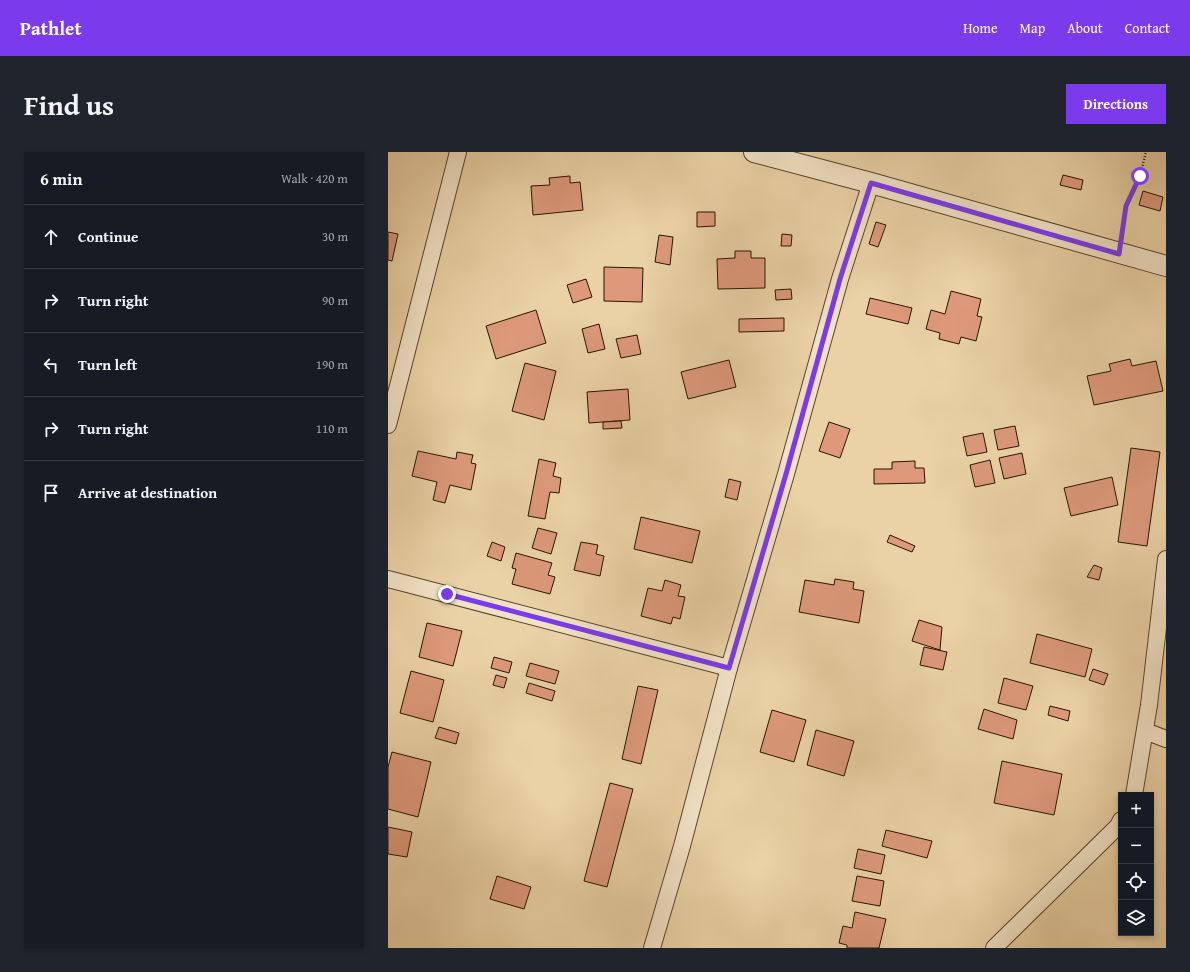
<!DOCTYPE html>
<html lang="en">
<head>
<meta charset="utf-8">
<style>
	:root { --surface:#171b24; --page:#20242c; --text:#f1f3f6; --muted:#9ea1a6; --line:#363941; --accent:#7c3aed }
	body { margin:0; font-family:"Gentium Book Plus",serif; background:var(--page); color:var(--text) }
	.controls { position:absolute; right:12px; bottom:12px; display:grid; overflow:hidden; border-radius:0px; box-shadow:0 2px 6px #0003 }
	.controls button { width:36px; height:36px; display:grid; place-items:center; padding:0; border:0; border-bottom:1px solid var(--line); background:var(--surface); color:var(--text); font:20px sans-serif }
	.stop { position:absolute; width:12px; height:12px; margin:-9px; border:3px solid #7c3aed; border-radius:50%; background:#fff }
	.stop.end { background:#7c3aed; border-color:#fff; box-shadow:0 1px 4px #0008 }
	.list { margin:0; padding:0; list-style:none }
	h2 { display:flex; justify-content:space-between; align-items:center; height:52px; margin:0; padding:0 16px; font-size:17px }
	h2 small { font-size:13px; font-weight:400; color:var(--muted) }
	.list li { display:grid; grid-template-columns:26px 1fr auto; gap:12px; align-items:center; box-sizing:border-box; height:64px; padding:0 16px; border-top:1px solid var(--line) }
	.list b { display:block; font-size:15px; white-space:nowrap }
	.list em { font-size:13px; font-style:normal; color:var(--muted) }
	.icon { flex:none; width:22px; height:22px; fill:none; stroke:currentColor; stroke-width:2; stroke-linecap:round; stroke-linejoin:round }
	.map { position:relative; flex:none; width:778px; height:796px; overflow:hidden; border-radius:0px }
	header { display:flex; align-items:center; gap:24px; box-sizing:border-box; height:56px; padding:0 20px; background:var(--accent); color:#fff }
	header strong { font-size:19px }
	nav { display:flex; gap:22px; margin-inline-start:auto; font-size:14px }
	.intro { display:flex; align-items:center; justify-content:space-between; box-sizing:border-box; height:96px; padding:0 24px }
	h1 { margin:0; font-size:28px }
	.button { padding:10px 18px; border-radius:0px; background:var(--accent); color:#fff; font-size:14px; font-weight:700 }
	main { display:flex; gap:24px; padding:0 24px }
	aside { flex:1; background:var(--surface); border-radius:0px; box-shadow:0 2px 6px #0003 }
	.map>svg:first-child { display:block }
	.building { fill:#dd997a; stroke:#271403 }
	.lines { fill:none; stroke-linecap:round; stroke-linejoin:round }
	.minor-casing { stroke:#58442c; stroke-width:18 }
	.tertiary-casing { stroke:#58442c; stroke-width:22 }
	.path { stroke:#271403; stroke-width:2.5; stroke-dasharray:1 2; stroke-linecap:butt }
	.minor { stroke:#f1e2c5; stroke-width:16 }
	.tertiary { stroke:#f1e2c5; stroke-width:20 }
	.route { stroke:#7c3aed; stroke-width:5 }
</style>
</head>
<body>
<header>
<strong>Pathlet</strong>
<nav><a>Home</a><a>Map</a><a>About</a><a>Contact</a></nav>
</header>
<div class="intro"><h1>Find us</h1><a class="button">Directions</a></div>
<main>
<aside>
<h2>6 min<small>Walk · 420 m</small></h2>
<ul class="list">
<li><svg class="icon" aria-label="ahead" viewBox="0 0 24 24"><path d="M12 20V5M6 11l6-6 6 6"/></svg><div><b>Continue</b></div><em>30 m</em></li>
<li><svg class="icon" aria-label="right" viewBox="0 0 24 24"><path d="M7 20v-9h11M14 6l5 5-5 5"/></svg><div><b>Turn right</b></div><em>90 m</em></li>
<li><svg class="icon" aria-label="left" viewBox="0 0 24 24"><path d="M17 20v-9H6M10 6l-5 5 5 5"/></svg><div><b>Turn left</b></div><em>190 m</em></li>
<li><svg class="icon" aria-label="right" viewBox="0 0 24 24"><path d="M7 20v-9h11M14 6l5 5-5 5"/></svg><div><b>Turn right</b></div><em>110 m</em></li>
<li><svg class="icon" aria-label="arrive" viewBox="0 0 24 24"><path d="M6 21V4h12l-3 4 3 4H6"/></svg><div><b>Arrive at destination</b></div></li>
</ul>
</aside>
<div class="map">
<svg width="778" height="796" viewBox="0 0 778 796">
	<rect width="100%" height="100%" fill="#ead2a6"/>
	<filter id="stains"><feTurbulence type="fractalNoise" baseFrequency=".005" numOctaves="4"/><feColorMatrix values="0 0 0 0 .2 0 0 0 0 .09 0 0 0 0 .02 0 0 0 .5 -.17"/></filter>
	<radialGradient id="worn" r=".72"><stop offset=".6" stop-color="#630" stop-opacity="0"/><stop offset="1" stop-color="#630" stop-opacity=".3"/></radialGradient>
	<g class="building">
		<path d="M 675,23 L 695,28 L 693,38 L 672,33 Z"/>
		<path d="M 182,24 L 182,31 L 192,30 L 195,58 L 145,63 L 143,34 L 162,33 L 161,26 Z"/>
		<path d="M 755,39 L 775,45 L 772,59 L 751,53 Z"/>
		<path d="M 309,60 L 327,60 L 327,74 L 309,75 Z"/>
		<path d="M 488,70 L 498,73 L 490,95 L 481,92 Z"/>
		<path d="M 0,80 L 10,82 L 4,109 L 0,108 Z"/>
		<path d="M 394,82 L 404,83 L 403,94 L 393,94 Z"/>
		<path d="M 271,83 L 285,85 L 282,113 L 267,110 Z"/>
		<path d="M 347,99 L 363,99 L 363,106 L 377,106 L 377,136 L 330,137 L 329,107 L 347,106 Z"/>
		<path d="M 216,115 L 255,116 L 254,150 L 216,149 Z"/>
		<path d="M 198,127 L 204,145 L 185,151 L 179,133 Z"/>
		<path d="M 403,137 L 404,147 L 388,148 L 387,138 Z"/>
		<path d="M 563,139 L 593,147 L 589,164 L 594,165 L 588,189 L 573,185 L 571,192 L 551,187 L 552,181 L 538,177 L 543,158 L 557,162 Z"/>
		<path d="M 482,146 L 524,156 L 520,172 L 478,162 Z"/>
		<path d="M 148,158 L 158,191 L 108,207 L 98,174 Z"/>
		<path d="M 396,166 L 396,179 L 351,180 L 351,167 Z"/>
		<path d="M 211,172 L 217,197 L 200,201 L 194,177 Z"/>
		<path d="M 249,183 L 253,202 L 233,206 L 228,187 Z"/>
		<path d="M 742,207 L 744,214 L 768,209 L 775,239 L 706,253 L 699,224 L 723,219 L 721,212 Z"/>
		<path d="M 341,208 L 348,235 L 300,247 L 293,220 Z"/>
		<path d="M 137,211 L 168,219 L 156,268 L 124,259 Z"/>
		<path d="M 240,237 L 242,268 L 201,271 L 199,240 Z"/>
		<path d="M 233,269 L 234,276 L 215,277 L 215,270 Z"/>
		<path d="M 441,270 L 462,277 L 452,306 L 431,299 Z"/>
		<path d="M 627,274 L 631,294 L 610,298 L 606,278 Z"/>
		<path d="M 595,281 L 599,300 L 579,304 L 575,285 Z"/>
		<path d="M 743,296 L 772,300 L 759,394 L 730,390 Z"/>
		<path d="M 30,299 L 68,307 L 69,300 L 85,303 L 83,311 L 88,312 L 83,338 L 62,333 L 57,351 L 45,348 L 49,330 L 24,324 Z"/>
		<path d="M 634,301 L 638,322 L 616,327 L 611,306 Z"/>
		<path d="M 151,307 L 168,311 L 165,324 L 173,326 L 171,341 L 162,340 L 157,367 L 140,364 Z"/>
		<path d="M 602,308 L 607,331 L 587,335 L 582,313 Z"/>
		<path d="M 527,309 L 527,316 L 536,316 L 537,331 L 486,332 L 486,317 L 504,317 L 504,310 Z"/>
		<path d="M 724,325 L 730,353 L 683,364 L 676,336 Z"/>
		<path d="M 341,327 L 353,330 L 349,348 L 337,345 Z"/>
		<path d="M 253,365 L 312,379 L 304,411 L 246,397 Z"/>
		<path d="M 150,376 L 169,381 L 163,402 L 144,396 Z"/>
		<path d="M 502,383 L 527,394 L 524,400 L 499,390 Z"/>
		<path d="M 104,390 L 117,395 L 113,409 L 99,404 Z"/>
		<path d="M 193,390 L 210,393 L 208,402 L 216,404 L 212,424 L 186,418 Z"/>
		<path d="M 128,401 L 164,411 L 160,423 L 167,425 L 162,442 L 124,432 L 128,417 L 124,416 Z"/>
		<path d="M 706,413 L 714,416 L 711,428 L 699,425 Z"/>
		<path d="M 447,427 L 466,430 L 465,437 L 476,439 L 471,471 L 411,460 L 417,428 L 446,433 Z"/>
		<path d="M 277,428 L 293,433 L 290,444 L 297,445 L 292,467 L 285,465 L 283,472 L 253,464 L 260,436 L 274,439 Z"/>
		<path d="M 531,468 L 554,475 L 552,498 L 524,489 Z"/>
		<path d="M 39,471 L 74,479 L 65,514 L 31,505 Z"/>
		<path d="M 649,482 L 704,497 L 697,525 L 642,511 Z"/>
		<path d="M 536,495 L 559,500 L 555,518 L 532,513 Z"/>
		<path d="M 106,505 L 124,510 L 121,521 L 103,516 Z"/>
		<path d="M 142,511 L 171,519 L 167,532 L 138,524 Z"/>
		<path d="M 705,517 L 720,522 L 716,533 L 701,528 Z"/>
		<path d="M 23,519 L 56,528 L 45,570 L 12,561 Z"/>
		<path d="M 108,523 L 119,526 L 116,536 L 105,533 Z"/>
		<path d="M 616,526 L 645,534 L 638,558 L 610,551 Z"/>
		<path d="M 141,531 L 167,539 L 164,549 L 138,541 Z"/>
		<path d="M 250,534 L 270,538 L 253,612 L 234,607 Z"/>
		<path d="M 662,554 L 682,559 L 680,569 L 660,563 Z"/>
		<path d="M 596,557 L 629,568 L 625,587 L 590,577 Z"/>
		<path d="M 384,558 L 418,568 L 406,610 L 372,600 Z"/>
		<path d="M 51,575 L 71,581 L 68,592 L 47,586 Z"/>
		<path d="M 428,578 L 466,589 L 456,624 L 419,613 Z"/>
		<path d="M 4,600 L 43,610 L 30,665 L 0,657 L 0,615 Z"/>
		<path d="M 614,609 L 674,622 L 666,663 L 606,651 Z"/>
		<path d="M 222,631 L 245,637 L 219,735 L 196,729 Z"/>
		<path d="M 0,675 L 24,680 L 19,705 L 0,702 Z"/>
		<path d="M 498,678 L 544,689 L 539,706 L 494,694 Z"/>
		<path d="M 470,697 L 497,703 L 493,722 L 466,716 Z"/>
		<path d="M 109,724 L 143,735 L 136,757 L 102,747 Z"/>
		<path d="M 469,724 L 496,729 L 492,754 L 464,749 Z"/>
		<path d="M 467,760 L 498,767 L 491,796 L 459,796 L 459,793 L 451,791 L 455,774 L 464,776 Z"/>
	</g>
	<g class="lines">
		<defs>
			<g id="minor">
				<path d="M 0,273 L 70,0"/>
				<path d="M 0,427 L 341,516"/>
				<path d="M 757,579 L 778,587"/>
				<path d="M 746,643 L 761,553 L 778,407"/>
				<path d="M 264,796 L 294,694 L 341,516 L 398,322 L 452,127 L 483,31"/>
				<path d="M 606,796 L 730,674 L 733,668"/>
			</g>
			<path id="tertiary" d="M 366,0 L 483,31 L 778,114"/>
		</defs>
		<use href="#minor" class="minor-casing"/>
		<use href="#tertiary" class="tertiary-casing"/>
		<path class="path" d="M 734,82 L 738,54 L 752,24 L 758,0"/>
		<use href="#minor" class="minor"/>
		<use href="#tertiary" class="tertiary"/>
	</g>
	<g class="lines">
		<path class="route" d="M 59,442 L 341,516 L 398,322 L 452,127 L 483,31 L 731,102 L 738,54 L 752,24"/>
	</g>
	<rect width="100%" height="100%" filter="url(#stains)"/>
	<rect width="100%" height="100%" fill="url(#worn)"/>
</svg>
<div class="controls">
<button>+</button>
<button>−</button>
<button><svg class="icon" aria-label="locate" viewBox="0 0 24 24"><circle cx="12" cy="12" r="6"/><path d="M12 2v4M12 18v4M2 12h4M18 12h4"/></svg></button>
<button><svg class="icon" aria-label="layers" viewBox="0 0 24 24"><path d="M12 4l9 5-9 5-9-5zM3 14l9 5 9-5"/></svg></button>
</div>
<div class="stop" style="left:752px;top:24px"></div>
<div class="stop end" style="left:59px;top:442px"></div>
</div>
</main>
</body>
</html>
